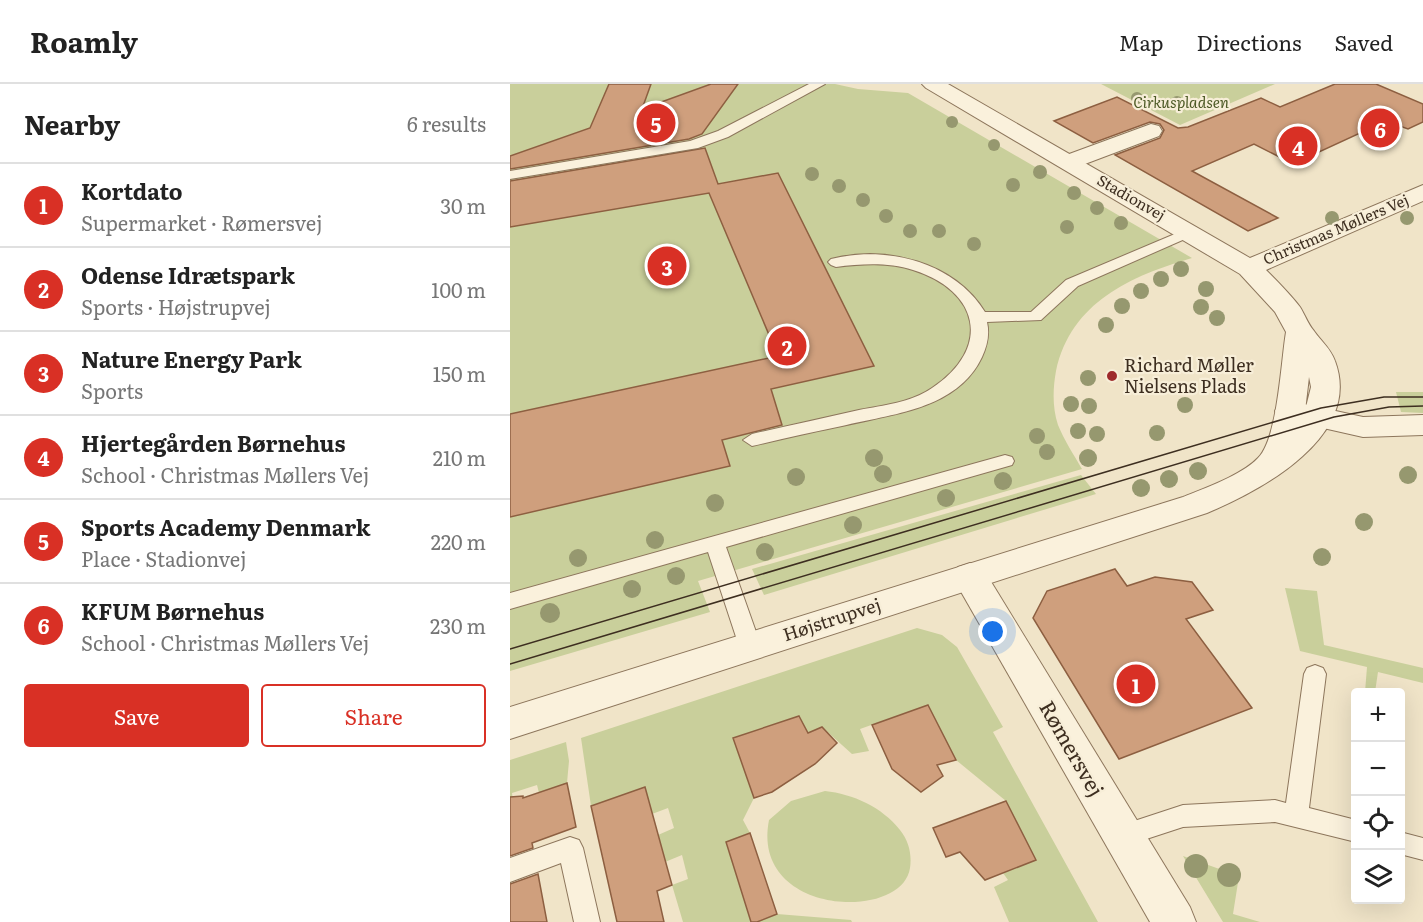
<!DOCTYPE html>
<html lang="en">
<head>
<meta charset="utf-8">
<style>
	:root { --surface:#fff; --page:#f2f2f2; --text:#222; --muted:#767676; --line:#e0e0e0; --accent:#d93025 }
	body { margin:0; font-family:Literata,serif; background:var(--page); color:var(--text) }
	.controls { position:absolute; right:18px; bottom:18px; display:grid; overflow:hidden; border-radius:6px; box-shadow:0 6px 24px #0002 }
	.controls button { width:54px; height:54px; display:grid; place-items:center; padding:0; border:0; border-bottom:2px solid var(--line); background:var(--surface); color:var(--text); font:30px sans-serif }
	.you { position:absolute; left:483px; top:548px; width:21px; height:21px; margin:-15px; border:4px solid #fff; border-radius:50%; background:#1a73e8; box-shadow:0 0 0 9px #1a73e833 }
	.badge { display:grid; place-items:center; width:39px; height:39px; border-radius:50%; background:var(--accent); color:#fff; font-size:20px; font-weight:700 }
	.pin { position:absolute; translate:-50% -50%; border:3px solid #fff; box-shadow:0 2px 6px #0006 }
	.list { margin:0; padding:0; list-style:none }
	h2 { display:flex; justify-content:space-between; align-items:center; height:78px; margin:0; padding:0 24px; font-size:26px }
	h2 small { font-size:20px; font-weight:400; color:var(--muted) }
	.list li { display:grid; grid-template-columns:39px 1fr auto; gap:18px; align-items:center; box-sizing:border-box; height:84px; padding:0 24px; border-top:2px solid var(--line) }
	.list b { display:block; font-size:22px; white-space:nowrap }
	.list p { margin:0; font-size:20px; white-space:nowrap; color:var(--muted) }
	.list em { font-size:20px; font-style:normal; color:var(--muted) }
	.actions { display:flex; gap:12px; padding:18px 24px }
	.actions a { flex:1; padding:14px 0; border:2px solid var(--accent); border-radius:6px; text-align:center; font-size:21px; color:var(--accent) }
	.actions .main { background:var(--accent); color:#fff }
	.icon { flex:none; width:33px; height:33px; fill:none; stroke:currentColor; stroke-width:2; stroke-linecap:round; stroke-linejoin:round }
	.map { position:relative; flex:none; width:913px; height:838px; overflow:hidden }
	header { display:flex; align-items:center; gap:36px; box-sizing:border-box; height:84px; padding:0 30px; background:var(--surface); border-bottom:2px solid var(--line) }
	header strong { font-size:28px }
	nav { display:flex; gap:33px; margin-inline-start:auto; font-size:21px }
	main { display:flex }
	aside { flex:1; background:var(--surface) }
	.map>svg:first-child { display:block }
	.green { fill:#c9cf9b }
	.building { fill:#cf9f7d; stroke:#8d5f41; stroke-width:1.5 }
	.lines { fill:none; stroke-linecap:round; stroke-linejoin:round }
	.service-casing { stroke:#8d765c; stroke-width:2 }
	.minor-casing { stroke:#8d765c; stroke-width:2 }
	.tertiary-casing { stroke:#8d765c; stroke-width:2 }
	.service { fill:#faf1dc; fill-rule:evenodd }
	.minor { fill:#faf1dc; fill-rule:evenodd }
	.tertiary { fill:#faf1dc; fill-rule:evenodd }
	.tram { stroke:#3d2e20; stroke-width:1.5 }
	.tree { fill:#96986f }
	.poi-dot { fill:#9e2a2b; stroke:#f7eed8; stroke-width:2 }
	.labels { text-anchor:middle; stroke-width:4.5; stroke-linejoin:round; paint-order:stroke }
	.far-park-label { font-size:15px; font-style:italic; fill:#4d5a26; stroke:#f7eed8 }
	.far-street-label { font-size:15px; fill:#3d2e20; stroke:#f7eed8 }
	.poi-label { font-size:18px; fill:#3d2e20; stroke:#f7eed8; text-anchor:start }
	.street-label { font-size:18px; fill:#3d2e20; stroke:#f7eed8 }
	.near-street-label { font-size:21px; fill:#3d2e20; stroke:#f7eed8 }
</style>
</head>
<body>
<header>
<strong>Roamly</strong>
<nav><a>Map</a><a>Directions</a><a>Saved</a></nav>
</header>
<main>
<aside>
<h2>Nearby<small>6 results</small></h2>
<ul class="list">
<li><span class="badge">1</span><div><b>Kortdato</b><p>Supermarket · Rømersvej</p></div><em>30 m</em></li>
<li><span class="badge">2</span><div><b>Odense Idrætspark</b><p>Sports · Højstrupvej</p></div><em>100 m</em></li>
<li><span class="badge">3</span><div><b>Nature Energy Park</b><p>Sports</p></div><em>150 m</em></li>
<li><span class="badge">4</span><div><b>Hjertegården Børnehus</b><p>School · Christmas Møllers Vej</p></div><em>210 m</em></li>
<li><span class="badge">5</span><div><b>Sports Academy Denmark</b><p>Place · Stadionvej</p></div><em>220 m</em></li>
<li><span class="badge">6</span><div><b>KFUM Børnehus</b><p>School · Christmas Møllers Vej</p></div><em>230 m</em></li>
</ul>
<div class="actions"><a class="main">Save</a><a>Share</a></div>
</aside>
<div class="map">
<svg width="913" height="838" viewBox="0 0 913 838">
	<rect width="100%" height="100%" fill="#f0e4c8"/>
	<g class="green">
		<path d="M 0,0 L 325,0 L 348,5 L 398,9 L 682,174 C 621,192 561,218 546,287 C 543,304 542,323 548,341 C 554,356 564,371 572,385 L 188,497 L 200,528 L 0,587 Z"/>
		<path d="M 591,0 L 765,0 L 670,41 Z"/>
		<path d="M 886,308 L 913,308 L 913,329 L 891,328 Z"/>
		<path d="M 571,391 L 586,410 L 254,511 L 242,485 Z"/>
		<path d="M 775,504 L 807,507 L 814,561 L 913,584 L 913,599 L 868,588 L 865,608 L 855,608 L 857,583 L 790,567 Z"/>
		<path d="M 407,544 L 432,551 L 447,563 L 493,643 L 483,648 L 588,838 L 499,838 L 484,803 L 498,796 L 493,789 L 525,775 L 496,717 L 446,676 L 418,621 L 350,645 L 359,667 L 342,670 L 312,643 L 298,649 L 289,632 L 223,654 L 244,714 L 233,736 L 240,749 L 216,758 L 241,838 L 173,838 L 162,801 L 178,795 L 172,771 L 155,778 L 148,751 L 164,744 L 158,724 L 142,730 L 135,704 L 81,722 L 71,654 Z"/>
		<path d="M 56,658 L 59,677 L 57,699 L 29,709 L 27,701 L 2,709 L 3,718 L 0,719 L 0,676 Z"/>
		<path d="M 315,707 C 343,710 372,723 390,746 C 399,757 402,771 400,784 C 392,838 240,832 259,736 L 281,717 Z"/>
		<path d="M 673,772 L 729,792 L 723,830 L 750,838 L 713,838 Z"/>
		<path d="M 267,830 L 341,836 L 342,838 L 247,838 Z"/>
	</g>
	<g class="building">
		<path d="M 99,0 L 141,0 L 132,25 L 201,0 L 228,0 L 192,50 L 179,55 L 0,85 L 0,72 L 80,44 Z"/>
		<path d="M 825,0 L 866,0 L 913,20 L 913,38 L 898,45 L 876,37 L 783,80 L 744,60 L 682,87 L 768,134 L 738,147 L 605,71 L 650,54 L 654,46 L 650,40 L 640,38 L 583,59 L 544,37 L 607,13 L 668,44 L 678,43 L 751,14 L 770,23 Z"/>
		<path d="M 195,64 L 208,100 L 268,89 L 364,282 L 261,305 L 272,341 L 212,356 L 220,382 L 0,433 L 0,330 L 268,272 L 199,109 L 0,143 L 0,97 Z"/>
		<path d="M 605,485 L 617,502 L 645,493 L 682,498 L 703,526 L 676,535 L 742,624 L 609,675 L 523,534 L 537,507 Z"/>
		<path d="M 418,621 L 446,676 L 427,681 L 433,692 L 411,708 L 382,685 L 362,641 Z"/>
		<path d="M 289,632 L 298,649 L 312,643 L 327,659 L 305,680 L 262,708 L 244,714 L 223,654 Z"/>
		<path d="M 57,699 L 66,743 L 22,759 L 23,764 L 0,772 L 0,713 L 13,712 L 13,714 Z"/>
		<path d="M 135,703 L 162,801 L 147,807 L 154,838 L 107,838 L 81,722 Z"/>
		<path d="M 496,717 L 526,776 L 475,796 L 450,768 L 436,773 L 423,744 Z"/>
		<path d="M 240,749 L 267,830 L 247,838 L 241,838 L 216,758 Z"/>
		<path d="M 28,790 L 37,838 L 0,838 L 0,800 Z"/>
	</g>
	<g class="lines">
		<defs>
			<g id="service">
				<path d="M 299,0 L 315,0 L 218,53 L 188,64 L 0,95 L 0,87 L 180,57 L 208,47 Z"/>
				<path d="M 679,144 L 684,145 L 686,148 L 684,151 L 568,202 L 531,236 L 477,238 C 480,251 477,262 472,273 C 447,326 381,330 332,342 C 302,348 272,355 242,362 L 233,356 L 242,350 C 278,342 313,334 349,326 C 374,321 400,319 422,304 C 482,264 470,207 403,186 C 378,178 351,180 326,183 L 321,181 L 318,178 L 321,175 C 377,161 444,178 475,228 L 521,228 L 556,196 Z"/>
				<path d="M 495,371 L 502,373 L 504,377 L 502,381 L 216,463 L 251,562 L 248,568 L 240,571 L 232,568 L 229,562 L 198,468 L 0,525 L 0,509 Z"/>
				<path d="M 805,581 L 813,584 L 816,590 L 799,724 L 846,736 L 846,758 L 765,738 L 673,743 L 612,763 L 603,760 L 599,752 L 603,744 L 673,721 L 765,716 L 776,719 L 794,590 L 797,584 Z"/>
				<path d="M 890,748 L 913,754 L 913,776 L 890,770 Z"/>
				<path d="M 60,753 L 69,756 L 73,764 L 90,838 L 64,838 L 51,779 L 0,798 L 0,774 Z"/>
			</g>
			<g id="minor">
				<path d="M 641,40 L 649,42 L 652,47 L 649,52 L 567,83 L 551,83 L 547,78 L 551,73 Z"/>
				<path d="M 780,317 L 853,333 L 913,331 L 913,351 L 853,353 L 769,334 L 765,327 L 769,320 Z"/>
				<path d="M 460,479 L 472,483 L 680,823 L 686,838 L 640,838 L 442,492 L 448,483 Z"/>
			</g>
			<path id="tertiary" d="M 412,0 L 438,0 L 740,174 L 913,101 L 913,117 L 756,186 C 768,198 780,210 790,223 C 795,231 798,240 804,247 C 811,257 821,265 825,277 C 853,352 752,406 697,429 L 0,655 L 0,623 L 673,413 C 695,404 732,391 748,374 C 768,354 771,277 776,248 L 765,228 L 730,190 L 416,4 ZM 799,293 L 801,303 L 795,327 Z"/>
		</defs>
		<use href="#service" class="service-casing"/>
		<use href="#minor" class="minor-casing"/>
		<use href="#tertiary" class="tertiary-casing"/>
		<use href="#service" class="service"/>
		<use href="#minor" class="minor"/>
		<use href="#tertiary" class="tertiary"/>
		<g class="tram">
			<path d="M 0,565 L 811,324 L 874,313 L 913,313"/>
			<path d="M 0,580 L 824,333 L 879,323 L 913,322"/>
		</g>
	</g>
	<g class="tree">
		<circle cx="627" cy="14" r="6"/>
		<circle cx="667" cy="18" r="6"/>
		<circle cx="696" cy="20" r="6"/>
		<circle cx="442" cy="38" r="6"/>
		<circle cx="484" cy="61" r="6"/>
		<circle cx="530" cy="88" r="7"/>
		<circle cx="302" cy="90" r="7"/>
		<circle cx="503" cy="101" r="7"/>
		<circle cx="329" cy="102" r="7"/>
		<circle cx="564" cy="109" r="7"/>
		<circle cx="353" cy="116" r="7"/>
		<circle cx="587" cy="124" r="7"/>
		<circle cx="376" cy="132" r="7"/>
		<circle cx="822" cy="134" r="7"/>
		<circle cx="897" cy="134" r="7"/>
		<circle cx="611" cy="139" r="7"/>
		<circle cx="557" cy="143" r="7"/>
		<circle cx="400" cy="147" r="7"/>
		<circle cx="429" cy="147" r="7"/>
		<circle cx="464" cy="160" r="7"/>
		<circle cx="671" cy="185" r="8"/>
		<circle cx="651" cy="195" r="8"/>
		<circle cx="696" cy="205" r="8"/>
		<circle cx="631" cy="207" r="8"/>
		<circle cx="612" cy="222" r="8"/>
		<circle cx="691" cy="223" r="8"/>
		<circle cx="707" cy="234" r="8"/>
		<circle cx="596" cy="241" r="8"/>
		<circle cx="578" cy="294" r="8"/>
		<circle cx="561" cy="320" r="8"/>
		<circle cx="675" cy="321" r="8"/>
		<circle cx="579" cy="322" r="8"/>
		<circle cx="568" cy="347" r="8"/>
		<circle cx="647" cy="349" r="8"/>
		<circle cx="587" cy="350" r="8"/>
		<circle cx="527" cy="352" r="8"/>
		<circle cx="537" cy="368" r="8"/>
		<circle cx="364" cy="374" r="9"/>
		<circle cx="578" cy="374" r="9"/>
		<circle cx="688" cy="387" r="9"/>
		<circle cx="373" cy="390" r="9"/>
		<circle cx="898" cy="391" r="9"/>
		<circle cx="286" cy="393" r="9"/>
		<circle cx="659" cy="395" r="9"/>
		<circle cx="493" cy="397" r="9"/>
		<circle cx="631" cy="404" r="9"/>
		<circle cx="436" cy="414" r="9"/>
		<circle cx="205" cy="419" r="9"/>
		<circle cx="854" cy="438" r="9"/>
		<circle cx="343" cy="441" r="9"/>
		<circle cx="145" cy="456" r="9"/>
		<circle cx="255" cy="468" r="9"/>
		<circle cx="812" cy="473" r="9"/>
		<circle cx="68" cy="474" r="9"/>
		<circle cx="166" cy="492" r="9"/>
		<circle cx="122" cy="505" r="9"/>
		<circle cx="40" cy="529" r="10"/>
		<circle cx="686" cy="782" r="12"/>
		<circle cx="719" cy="791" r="12"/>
	</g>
	<circle class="poi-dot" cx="602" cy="292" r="6"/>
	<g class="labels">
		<g class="far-park-label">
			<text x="671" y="24">Cirkuspladsen</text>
		</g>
		<g class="far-street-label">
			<text transform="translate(621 114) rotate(30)" y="5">Stadionvej</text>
			<text transform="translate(826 146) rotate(-23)" y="5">Christmas Møllers Vej</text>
		</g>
		<g class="poi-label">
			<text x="614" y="288">Richard Møller<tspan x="614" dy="21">Nielsens Plads</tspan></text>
		</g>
		<g class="street-label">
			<text transform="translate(322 536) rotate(-18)" y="6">Højstrupvej</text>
		</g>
		<g class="near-street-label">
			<text transform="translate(561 665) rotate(60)" y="7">Rømersvej</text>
		</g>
	</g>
</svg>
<div class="controls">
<button>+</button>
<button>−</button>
<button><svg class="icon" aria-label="locate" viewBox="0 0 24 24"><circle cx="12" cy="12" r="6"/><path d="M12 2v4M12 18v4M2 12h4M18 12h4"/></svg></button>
<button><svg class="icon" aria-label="layers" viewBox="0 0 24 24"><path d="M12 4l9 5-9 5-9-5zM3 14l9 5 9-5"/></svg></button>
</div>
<div class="you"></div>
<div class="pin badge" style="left:626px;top:600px">1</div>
<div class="pin badge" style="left:277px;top:262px">2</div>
<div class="pin badge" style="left:157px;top:182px">3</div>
<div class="pin badge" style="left:788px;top:62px">4</div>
<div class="pin badge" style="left:146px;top:39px">5</div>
<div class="pin badge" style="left:870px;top:44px">6</div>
</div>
</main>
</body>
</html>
